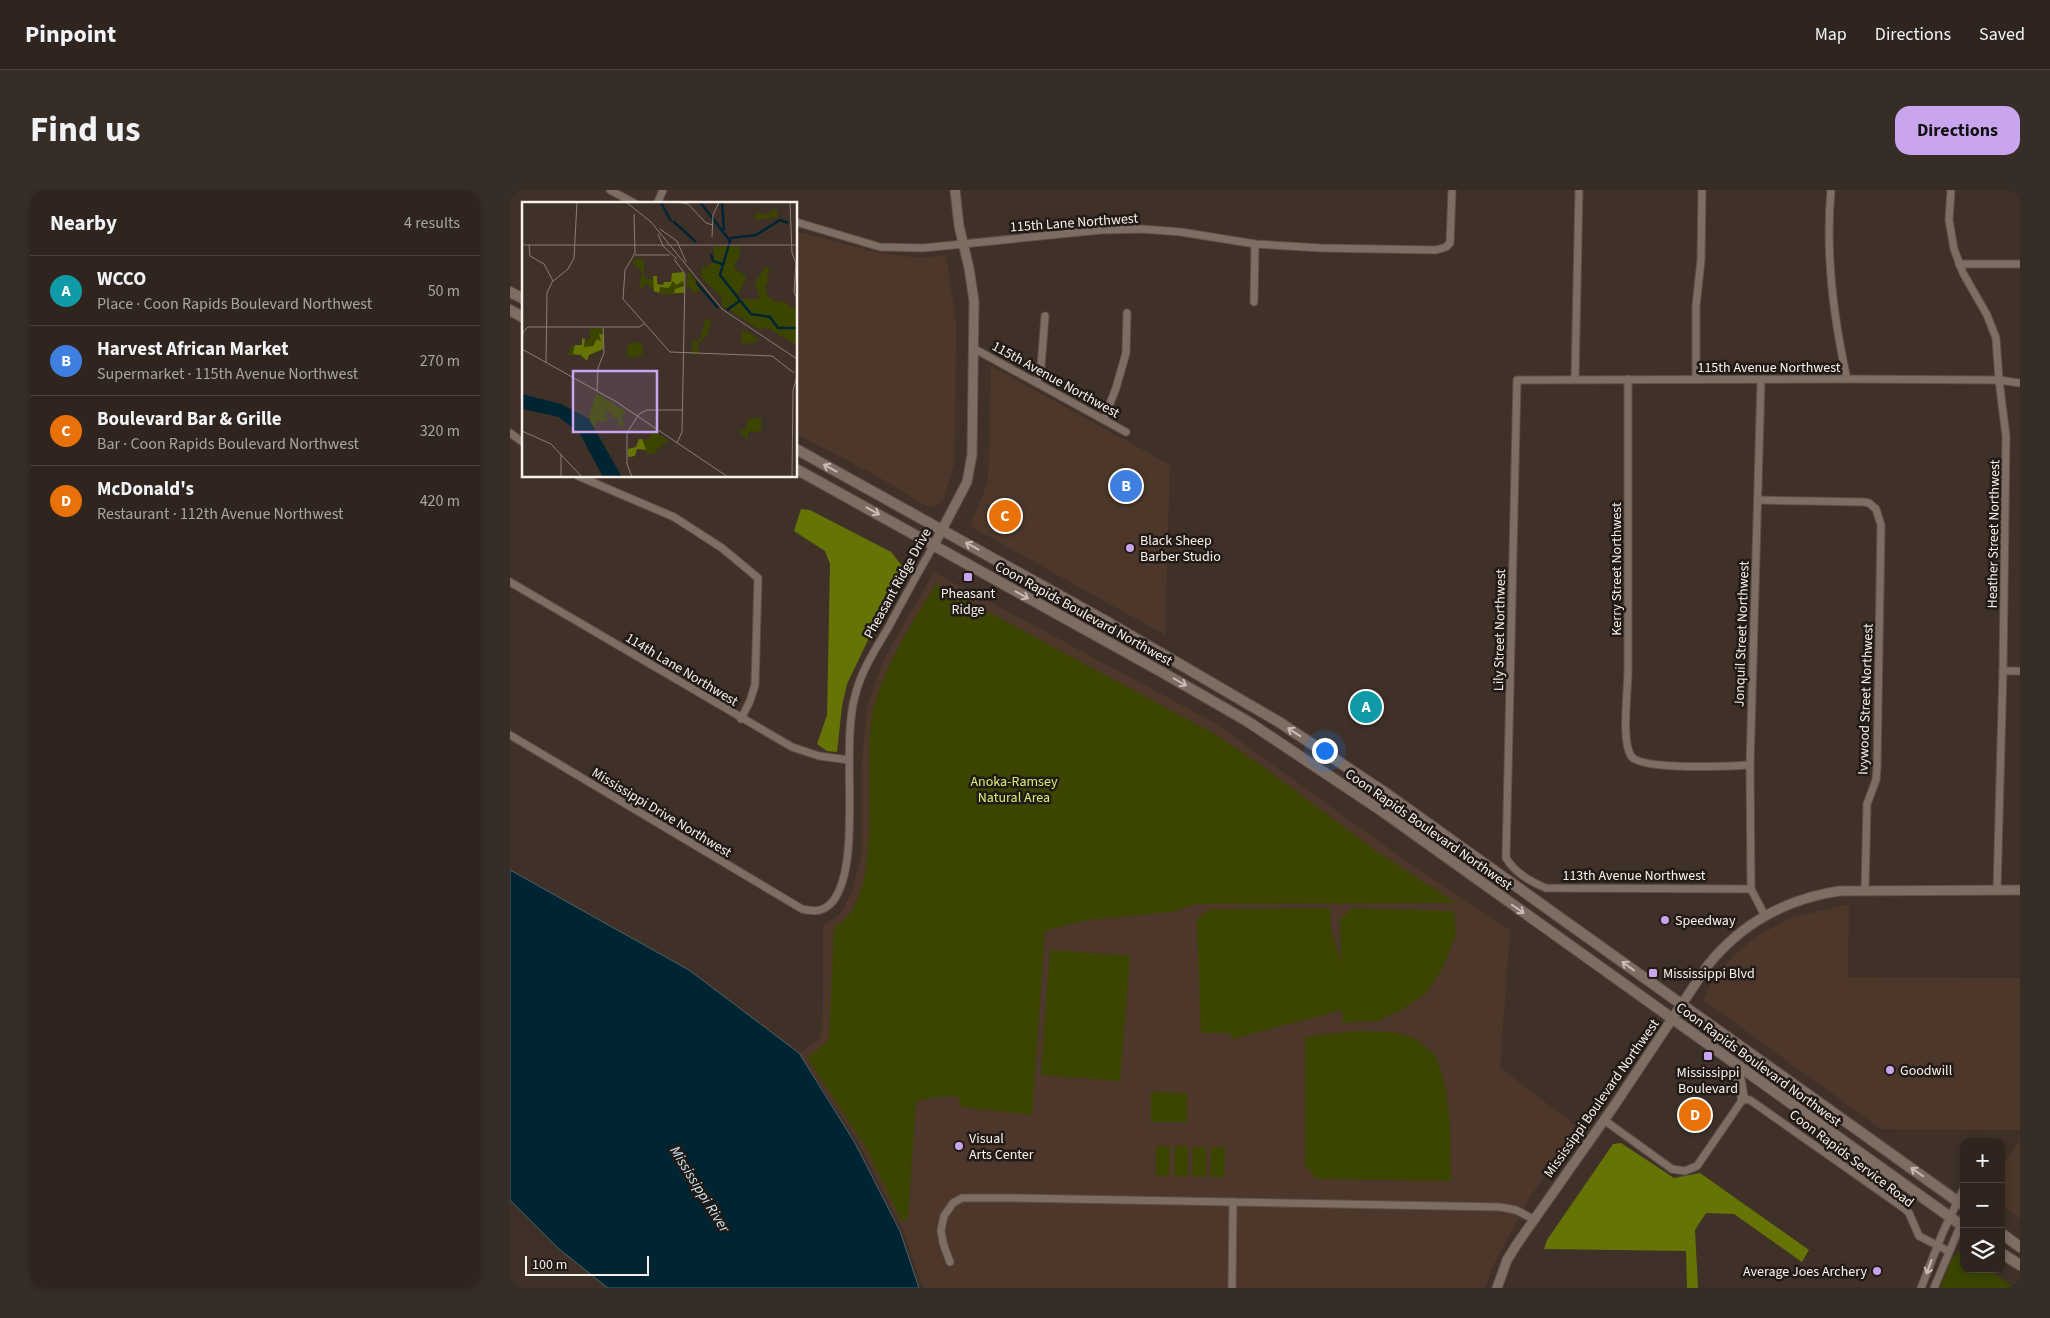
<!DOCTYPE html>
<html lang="en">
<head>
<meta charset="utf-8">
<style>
	:root { --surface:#2f251e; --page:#372d27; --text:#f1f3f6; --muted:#a7a5a4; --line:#4a423c; --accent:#c9a5ee }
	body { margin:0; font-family:"Source Sans 3",sans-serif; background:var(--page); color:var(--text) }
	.controls { position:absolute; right:15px; bottom:15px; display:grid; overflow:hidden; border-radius:10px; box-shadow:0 2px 8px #0003 }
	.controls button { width:45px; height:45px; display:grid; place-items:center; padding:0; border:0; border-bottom:1px solid var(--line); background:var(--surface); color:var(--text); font:25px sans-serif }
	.scale { position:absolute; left:15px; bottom:12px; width:124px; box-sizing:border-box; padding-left:5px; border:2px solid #faf0eb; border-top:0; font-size:14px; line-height:18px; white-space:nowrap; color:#faf0eb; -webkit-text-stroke:4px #211a16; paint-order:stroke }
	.you { position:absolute; left:814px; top:560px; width:18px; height:18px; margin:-12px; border:4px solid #fff; border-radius:50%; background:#1a73e8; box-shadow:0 0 0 8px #1a73e833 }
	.badge { display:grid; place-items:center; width:32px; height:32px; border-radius:50%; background:var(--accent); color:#fff; font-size:16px; font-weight:700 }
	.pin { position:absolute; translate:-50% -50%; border:2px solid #fff; box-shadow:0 1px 5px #0006 }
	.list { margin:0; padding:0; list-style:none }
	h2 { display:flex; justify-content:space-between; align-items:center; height:65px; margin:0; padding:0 20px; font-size:21px }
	h2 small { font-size:16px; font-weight:400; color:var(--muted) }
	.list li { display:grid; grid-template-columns:32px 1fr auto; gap:15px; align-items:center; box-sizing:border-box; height:70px; padding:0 20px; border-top:1px solid var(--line) }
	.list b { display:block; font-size:19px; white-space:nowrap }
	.list p { margin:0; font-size:16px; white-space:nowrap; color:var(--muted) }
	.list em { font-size:16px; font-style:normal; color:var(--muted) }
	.icon { flex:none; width:28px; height:28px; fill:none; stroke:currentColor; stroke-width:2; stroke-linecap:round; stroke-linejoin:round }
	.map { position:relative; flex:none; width:1510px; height:1098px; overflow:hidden; border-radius:15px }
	header { display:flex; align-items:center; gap:30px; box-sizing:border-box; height:70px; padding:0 25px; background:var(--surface); border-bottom:1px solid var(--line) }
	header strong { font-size:24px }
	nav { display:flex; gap:28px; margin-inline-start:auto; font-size:18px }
	.intro { display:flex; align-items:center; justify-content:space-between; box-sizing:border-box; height:120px; padding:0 30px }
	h1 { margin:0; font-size:35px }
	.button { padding:12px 22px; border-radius:15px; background:var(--accent); color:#111; font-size:18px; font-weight:700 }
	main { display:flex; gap:30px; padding:0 30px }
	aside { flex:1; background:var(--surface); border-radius:15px; box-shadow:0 2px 8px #0003 }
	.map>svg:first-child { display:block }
	.built { fill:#4c372a }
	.green { fill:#3b4500 }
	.forest { fill:#657405 }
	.water { fill:#002532; stroke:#4b626a }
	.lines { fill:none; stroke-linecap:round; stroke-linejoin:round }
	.minor-casing { stroke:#5d5049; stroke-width:9 }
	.tertiary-casing { stroke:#5d5049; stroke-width:11 }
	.secondary-casing { stroke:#5d5049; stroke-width:12 }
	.minor { stroke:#7e6d63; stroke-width:7 }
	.tertiary { stroke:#7e6d63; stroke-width:9 }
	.secondary { stroke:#7e6d63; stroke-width:10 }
	.oneway { stroke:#c8bcb5 }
	.poi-dot { fill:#c9a5ee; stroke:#211a16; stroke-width:2 }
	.labels { text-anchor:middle; stroke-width:5; stroke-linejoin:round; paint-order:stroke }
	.street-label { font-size:14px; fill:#faf0eb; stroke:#211a16 }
	.poi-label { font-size:14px; fill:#faf0eb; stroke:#211a16; text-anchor:start }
	.park-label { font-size:14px; fill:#d7ee72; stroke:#211a16 }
	.water-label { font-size:15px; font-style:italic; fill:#cde6f1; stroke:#211a16 }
	.inset-river { fill:none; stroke:#002532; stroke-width:2.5 }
	.inset-road { fill:none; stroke:#8a7d76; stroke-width:1 }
	.view { fill:#c9a5ee; fill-opacity:0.15; stroke:#c9a5ee; stroke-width:2.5 }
	.inset-edge { fill:none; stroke:#faf0eb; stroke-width:2.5 }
</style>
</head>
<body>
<header>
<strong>Pinpoint</strong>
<nav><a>Map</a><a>Directions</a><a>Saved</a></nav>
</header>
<div class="intro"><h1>Find us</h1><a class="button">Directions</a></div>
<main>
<aside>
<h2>Nearby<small>4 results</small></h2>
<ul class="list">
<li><span class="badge" style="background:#0f9aa8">A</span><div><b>WCCO</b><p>Place · Coon Rapids Boulevard Northwest</p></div><em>50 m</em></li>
<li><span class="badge" style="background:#3f7fe0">B</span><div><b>Harvest African Market</b><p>Supermarket · 115th Avenue Northwest</p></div><em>270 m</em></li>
<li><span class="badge" style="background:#e8710a">C</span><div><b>Boulevard Bar &amp; Grille</b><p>Bar · Coon Rapids Boulevard Northwest</p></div><em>320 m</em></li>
<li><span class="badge" style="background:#e8710a">D</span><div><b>McDonald's</b><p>Restaurant · 112th Avenue Northwest</p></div><em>420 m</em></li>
</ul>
</aside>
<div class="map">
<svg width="1510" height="1098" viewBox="0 0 1510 1098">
	<rect width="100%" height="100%" fill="#3f3128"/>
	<g class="built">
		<path d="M 286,41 L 365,62 L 409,68 L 436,65 L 446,133 L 445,271 L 433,311 L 425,317 L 416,316 L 367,286 L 286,244 Z"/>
		<path d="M 481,176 L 660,275 L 655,445 L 460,336 L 478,292 Z"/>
		<path d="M 424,382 L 705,533 L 899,673 L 1000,740 L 990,878 L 1072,940 L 1041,977 L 1020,1007 L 985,1072 L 975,1098 L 413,1098 L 393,1040 L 347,950 L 289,863 L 310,849 L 313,814 L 313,736 L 329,725 L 341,704 L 351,668 L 352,570 L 357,517 L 373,471 Z"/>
		<path d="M 1339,714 L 1338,787 L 1510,788 L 1510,940 L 1371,939 L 1193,810 L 1201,793 L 1224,765 L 1247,746 L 1280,728 Z"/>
		<path d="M 1510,950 L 1510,1029 L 1491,1014 L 1491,978 Z"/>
	</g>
	<g class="green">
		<path d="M 426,394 L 703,543 L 748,573 L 866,661 L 946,713 L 686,714 L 662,722 L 577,730 L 535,741 L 522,925 L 451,917 L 447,906 L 426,907 L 406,912 L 398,1028 L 392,1032 L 355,956 L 297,868 L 319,850 L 324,737 C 379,711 350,568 364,516 C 377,472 402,433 426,394 Z"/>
		<path d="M 820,718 L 821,740 L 831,772 L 830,729 L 842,718 L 944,721 L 946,744 L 938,765 L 930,783 L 917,802 L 894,819 L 867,831 L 833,833 L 832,820 L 722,849 L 720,843 L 691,843 L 687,729 L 700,719 Z"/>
		<path d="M 540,760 L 620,766 L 610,891 L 531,885 Z"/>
		<path d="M 846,841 L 884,842 L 906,849 L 926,866 L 935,894 L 940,932 L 941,991 L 806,989 L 795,975 L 795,847 Z"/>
		<path d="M 641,902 L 677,903 L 677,932 L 641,932 Z"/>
		<path d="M 646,956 L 660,956 L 659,986 L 646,986 Z"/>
		<path d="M 665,956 L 678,956 L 678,986 L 664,986 Z"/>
		<path d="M 683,957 L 696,957 L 696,987 L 682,986 Z"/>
		<path d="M 701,957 L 715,957 L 714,987 L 700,987 Z"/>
		<path d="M 1452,1060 L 1454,1062 L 1454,1079 L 1478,1079 L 1505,1098 L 1430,1098 L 1442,1068 Z"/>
	</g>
	<g class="forest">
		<path d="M 291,319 L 300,320 L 381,362 L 393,377 L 337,494 L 332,516 L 327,562 L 317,561 L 307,554 L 317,525 L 320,374 L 315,361 L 284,341 Z"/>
		<path d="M 1111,953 L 1164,988 L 1190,983 L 1299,1060 L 1292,1072 L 1224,1024 L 1196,1023 L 1185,1040 L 1188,1098 L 1177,1098 L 1176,1061 L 1034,1059 L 1037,1050 L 1103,954 Z"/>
	</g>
	<path class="water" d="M 0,680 L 179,780 L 289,863 L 345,953 L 390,1041 L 409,1098 L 98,1098 L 49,1059 L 0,1010 Z"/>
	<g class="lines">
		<defs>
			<g id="minor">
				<path d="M 100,0 L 126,14"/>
				<path d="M 1321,0 C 1315,64 1323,126 1337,189"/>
				<path d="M 1441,0 L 1439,30 L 1444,59 L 1453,83 L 1477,125 L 1486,148 L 1489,190 L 1496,246 L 1493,481 L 1487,700"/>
				<path d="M 147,14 L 153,0"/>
				<path d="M 286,32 L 370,57 L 413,58 L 591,40 L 632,39 L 671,42 L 745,54 L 811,58 L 926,60 L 936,57 L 940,53 L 942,0"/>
				<path d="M 1449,74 L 1510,74"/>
				<path d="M 744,112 L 745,54"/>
				<path d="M 463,158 L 616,242"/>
				<path d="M 1065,189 L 1069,0"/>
				<path d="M 1118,189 C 1118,286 1118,383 1118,480 C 1118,501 1111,550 1121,566 C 1131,581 1221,576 1240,575"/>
				<path d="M 1186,190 L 1186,116 L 1191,70 L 1192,0"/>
				<path d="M 1251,190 L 1240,575 L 1241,699 L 1255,726"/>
				<path d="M 527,192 L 531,176 L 535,126"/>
				<path d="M 594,229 L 606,198 L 616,163 L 617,123"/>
				<path d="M 0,243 L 14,253"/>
				<path d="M 68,286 L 164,327 L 212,358 L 248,388 L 245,495 L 240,511 L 231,529"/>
				<path d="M 1248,310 L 1353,312 L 1359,313 L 1366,319 L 1371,335 L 1367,577 L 1366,590 L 1357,614 L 1355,699"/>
				<path d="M 0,392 L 282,557 L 309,566 L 339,570"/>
				<path d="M 1493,481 L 1510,481"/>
				<path d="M 0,545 L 292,719 C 305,722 314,722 323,711 C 353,672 330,559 345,506 C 351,481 365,460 378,438 C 393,410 408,382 424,355"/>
				<path d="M 1241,699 L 1036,698 C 1021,692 1005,683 996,668 L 1007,190 L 1337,189 L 1489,190 L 1510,193"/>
				<path d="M 1094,930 L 1162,979 L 1175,981 L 1187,976 L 1233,909 L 1240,910 L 1395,1019 L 1399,1023 L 1409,1046 L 1438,1061"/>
				<path d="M 440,1072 L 433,1053 L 431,1040 L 434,1026 L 443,1013 L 452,1008 L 506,1008 L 990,1017 L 1006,1020 L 1023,1029"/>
				<path d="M 722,1098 L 723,1012"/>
				<path d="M 1411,1098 L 1433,1042 L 1454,998"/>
				<path d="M 1424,1098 L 1454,1027"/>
			</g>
			<g id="tertiary">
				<path d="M 424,355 L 457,292 L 462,265 L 464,111 L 459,78 L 449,36 L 445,0"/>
				<path d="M 987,1098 L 997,1070 L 1007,1054 L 1104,916 L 1198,775 C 1232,733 1276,709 1329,701 L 1510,700"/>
			</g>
			<g id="secondary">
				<path d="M 0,102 L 14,109"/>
				<path d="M 0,120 L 14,128"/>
				<path d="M 286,259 L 594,430 L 769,532 L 877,604 L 1454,1016"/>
				<path d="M 286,279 L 650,481 L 737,531 L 872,621 L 1454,1037"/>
				<path d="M 1227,875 L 1233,909"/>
				<path d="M 1491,1043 L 1510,1057"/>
				<path d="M 1491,1063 L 1510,1075"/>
			</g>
		</defs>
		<use href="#minor" class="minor-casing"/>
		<use href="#tertiary" class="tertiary-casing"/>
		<use href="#secondary" class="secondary-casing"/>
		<use href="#minor" class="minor"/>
		<use href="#tertiary" class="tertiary"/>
		<use href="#secondary" class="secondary"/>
	</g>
	<defs><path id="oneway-shaft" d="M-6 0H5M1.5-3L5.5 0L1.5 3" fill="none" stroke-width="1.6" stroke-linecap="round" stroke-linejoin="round" transform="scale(1.25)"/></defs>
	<g class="oneway">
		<use href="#oneway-shaft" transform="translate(320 278) rotate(-151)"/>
		<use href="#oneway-shaft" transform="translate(363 321) rotate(29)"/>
		<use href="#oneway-shaft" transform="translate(462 356) rotate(-151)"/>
		<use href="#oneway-shaft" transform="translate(512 405) rotate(29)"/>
		<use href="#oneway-shaft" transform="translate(670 492) rotate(30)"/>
		<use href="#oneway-shaft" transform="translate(784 542) rotate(-147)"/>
		<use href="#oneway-shaft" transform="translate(1008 719) rotate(35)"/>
		<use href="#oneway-shaft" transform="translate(1118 776) rotate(-144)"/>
		<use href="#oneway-shaft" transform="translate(1407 982) rotate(-145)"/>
		<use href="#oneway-shaft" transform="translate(1419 1077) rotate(110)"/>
	</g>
	<g class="poi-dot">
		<circle cx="620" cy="358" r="5"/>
		<rect x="453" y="382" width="10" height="10" rx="2.5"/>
		<circle cx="1155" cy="730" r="5"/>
		<rect x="1138" y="778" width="10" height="10" rx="2.5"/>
		<rect x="1193" y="861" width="10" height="10" rx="2.5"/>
		<circle cx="1380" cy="880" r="5"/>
		<circle cx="449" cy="956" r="5"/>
		<circle cx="1367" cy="1081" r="5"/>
	</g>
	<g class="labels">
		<g class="street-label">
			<text transform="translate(564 32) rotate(-4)" y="5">115th Lane Northwest</text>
			<text x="1259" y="182">115th Avenue Northwest</text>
			<text transform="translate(546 189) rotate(29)" y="5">115th Avenue Northwest</text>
			<text transform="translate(1483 344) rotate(-89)" y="5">Heather Street Northwest</text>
			<text transform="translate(1106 379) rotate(-90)" y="5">Kerry Street Northwest</text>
			<text transform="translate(387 393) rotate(-61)" y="5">Pheasant Ridge Drive</text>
			<text transform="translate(574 423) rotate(29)" y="5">Coon Rapids Boulevard Northwest</text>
			<text transform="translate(989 440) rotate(-89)" y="5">Lily Street Northwest</text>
			<text transform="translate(1231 444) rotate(-88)" y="5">Jonquil Street Northwest</text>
			<text transform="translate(172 479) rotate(31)" y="5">114th Lane Northwest</text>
			<text transform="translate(1355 509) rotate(-88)" y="5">Ivywood Street Northwest</text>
			<text transform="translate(152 622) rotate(31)" y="5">Mississippi Drive Northwest</text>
			<text transform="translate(919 639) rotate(35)" y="5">Coon Rapids Boulevard Northwest</text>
			<text x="1124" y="690">113th Avenue Northwest</text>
			<text transform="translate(1249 874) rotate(36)" y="5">Coon Rapids Boulevard Northwest</text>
			<text transform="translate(1091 908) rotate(-55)" y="5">Mississippi Boulevard Northwest</text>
			<text transform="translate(1342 968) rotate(37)" y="5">Coon Rapids Service Road</text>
		</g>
		<g class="poi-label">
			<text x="630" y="355">Black Sheep<tspan x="630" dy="16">Barber Studio</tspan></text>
			<text x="458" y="408" text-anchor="middle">Pheasant<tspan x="458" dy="16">Ridge</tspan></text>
			<text x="1165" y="735">Speedway</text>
			<text x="1153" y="788">Mississippi Blvd</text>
			<text x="1390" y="885">Goodwill</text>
			<text x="1198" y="887" text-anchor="middle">Mississippi<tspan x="1198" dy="16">Boulevard</tspan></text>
			<text x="459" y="953">Visual<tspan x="459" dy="16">Arts Center</tspan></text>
			<text x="1357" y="1086" text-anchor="end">Average Joes Archery</text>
		</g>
		<g class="park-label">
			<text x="504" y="596">Anoka-Ramsey<tspan x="504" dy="16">Natural Area</tspan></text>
		</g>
		<g class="water-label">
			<text transform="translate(190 999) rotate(58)" y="5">Mississippi River</text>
		</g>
	</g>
	<g transform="translate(12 12)">
		<rect width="275" height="275" fill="#3f3128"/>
		<path d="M 251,7 L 256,9 L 255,15 L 233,18 L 234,8 L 235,12 L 247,11 ZM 192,44 L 217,44 L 218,53 L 211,65 L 225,75 L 216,92 L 219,97 L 238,97 L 233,80 L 244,64 L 249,70 L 244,72 L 247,77 L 243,85 L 245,92 L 251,99 L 262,100 L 272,107 L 275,103 L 275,143 L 246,126 L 236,127 L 199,103 L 200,96 L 179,75 L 180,66 L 189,62 L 192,55 ZM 113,57 L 122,57 L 122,75 L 135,79 L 136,83 L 149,82 L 149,74 L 162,70 L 162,91 L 141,93 L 124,82 L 117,88 L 120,70 L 110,60 ZM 166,69 L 180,88 L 170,91 L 168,85 L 164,85 ZM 183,117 L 189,118 L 186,131 L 176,143 L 176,152 L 170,152 L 170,141 L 179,136 ZM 68,126 L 80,126 L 81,147 L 60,157 L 60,153 L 45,153 L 50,144 L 60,144 L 68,136 ZM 220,128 L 232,133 L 237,140 L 219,142 ZM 115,140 L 121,143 L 120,153 L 107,156 L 104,149 L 107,142 ZM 74,191 L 103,209 L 99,216 L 103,224 L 96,224 L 97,215 L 89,216 L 89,209 L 81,210 L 85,212 L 85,219 L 73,220 L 73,227 L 67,217 ZM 227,216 L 239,216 L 239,229 L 226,230 L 226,239 L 216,228 L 223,228 ZM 131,228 L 146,238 L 131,252 L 125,252 L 120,237 L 127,237 Z" fill="#3b4500"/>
		<path d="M 162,70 L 162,91 L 152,91 L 153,87 L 162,84 L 161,79 L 154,83 L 151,79 L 147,86 L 138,85 L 137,91 L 132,89 L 131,74 L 135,74 L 135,82 L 141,83 L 142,80 L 149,80 L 150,71 ZM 77,132 L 81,132 L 81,147 L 67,153 L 65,159 L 59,153 L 51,152 L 53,143 L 60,143 L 60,136 L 63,137 L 62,145 L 71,144 L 75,137 L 79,139 ZM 117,237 L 120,237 L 124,248 L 115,247 L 113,254 L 106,255 L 106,247 L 114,245 Z" fill="#657405"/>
		<path d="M 0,192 L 39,202 L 67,217 L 100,275 L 81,275 L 58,232 L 37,215 L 0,207 Z" fill="#002532"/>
		<path class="inset-river" d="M 178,0 L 208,39 L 198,73 L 229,112 L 248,115 L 256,126 L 275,126M 200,0 L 202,28M 139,1 L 149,19M 151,19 L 174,40M 208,36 L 234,33 L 258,18 L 266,21M 189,52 L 191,59 L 200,62M 174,80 L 196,106M 205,108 L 219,98"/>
		<path class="inset-road" d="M 104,0 L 129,20 L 200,107 L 275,157M 155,0 L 166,2 L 184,21 L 191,23M 268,0 L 270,51 L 274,61 L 272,90 L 275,96M 112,12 L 113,51 L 103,68 L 101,97 L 148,150 L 250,154 L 272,171M 138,27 L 155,39 L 164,60M 136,32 L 141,44 L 155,57M 190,35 L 191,13 L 197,0M 7,42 L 8,54 L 22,62 L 31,79M 0,43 L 275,43M 113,53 L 148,53M 152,57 L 163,72 L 160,230 L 155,241M 0,147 L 1,130 L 6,125 L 117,125 L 122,122M 0,147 L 93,199 L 206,275M 24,161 L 25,91 L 30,80 L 46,67 L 52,56 L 55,0M 75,189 L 76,166 L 82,151 L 81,125M 0,229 L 29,242 L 60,275M 39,275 L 39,252M 110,275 L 105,262 L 105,231 L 117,212 L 125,208 L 161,208M 270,275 L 271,188 L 275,175"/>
		<path class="view" d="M 51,169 L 135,169 L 135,230 L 51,230 Z"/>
		<rect width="275" height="275" class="inset-edge"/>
	</g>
</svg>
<div class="controls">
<button>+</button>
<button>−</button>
<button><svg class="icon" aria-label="layers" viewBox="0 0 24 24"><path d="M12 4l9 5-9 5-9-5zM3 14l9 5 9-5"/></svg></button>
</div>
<div class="scale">100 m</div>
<div class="you"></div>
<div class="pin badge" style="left:856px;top:517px;background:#0f9aa8">A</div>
<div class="pin badge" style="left:616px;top:296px;background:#3f7fe0">B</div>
<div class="pin badge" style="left:495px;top:326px;background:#e8710a">C</div>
<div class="pin badge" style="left:1185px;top:925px;background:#e8710a">D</div>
</div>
</main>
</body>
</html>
